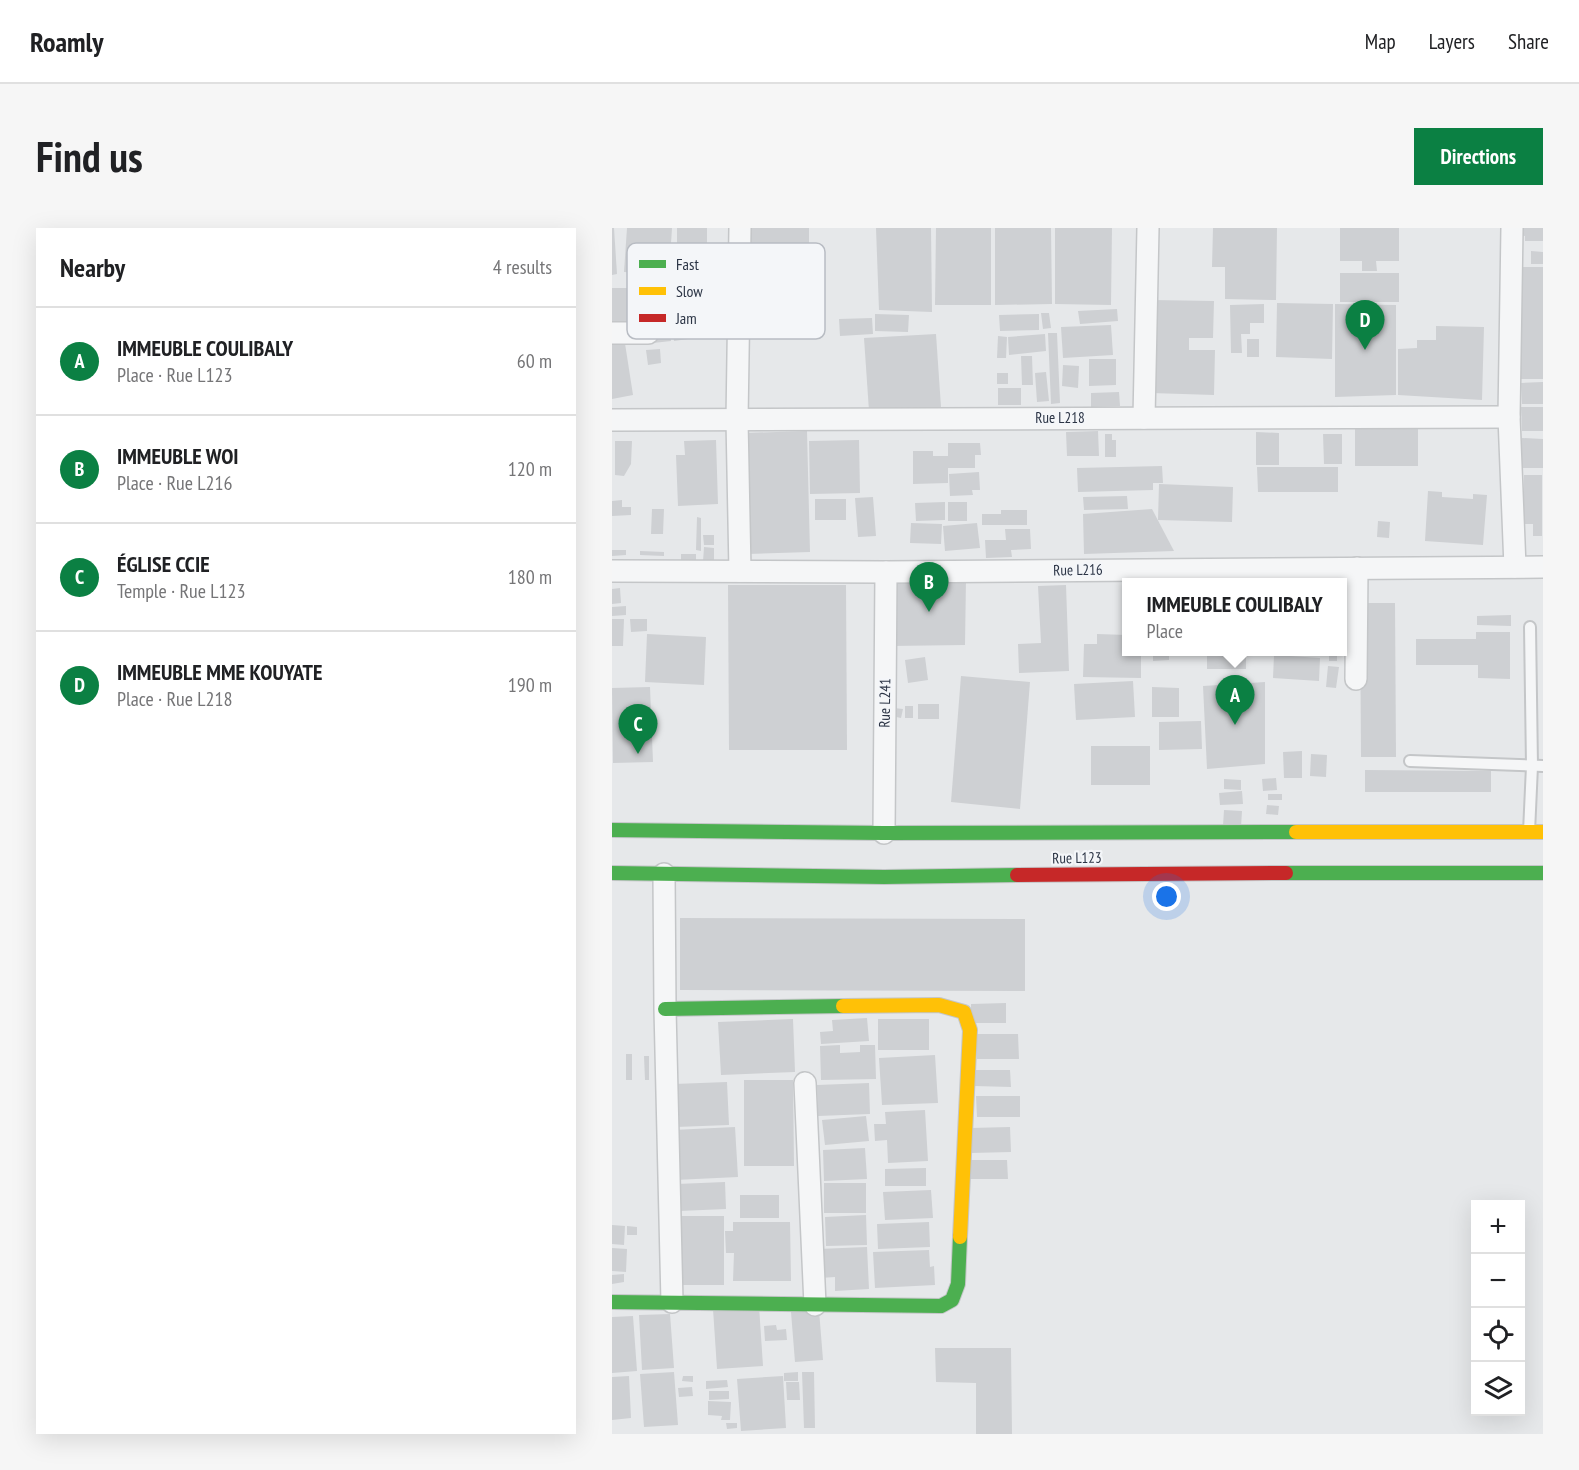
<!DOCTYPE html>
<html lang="en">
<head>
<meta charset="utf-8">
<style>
	:root { --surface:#fff; --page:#f6f6f6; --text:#202124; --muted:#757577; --line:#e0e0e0; --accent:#0b8043 }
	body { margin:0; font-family:"PT Sans Narrow",sans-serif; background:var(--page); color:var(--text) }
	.controls { position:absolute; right:18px; bottom:18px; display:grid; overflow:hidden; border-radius:0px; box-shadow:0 6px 24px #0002 }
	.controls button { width:54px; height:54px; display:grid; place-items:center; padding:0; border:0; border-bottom:2px solid var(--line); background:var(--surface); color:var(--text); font:30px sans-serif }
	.you { position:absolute; left:555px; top:669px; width:21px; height:21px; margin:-15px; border:4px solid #fff; border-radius:50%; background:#1a73e8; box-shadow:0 0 0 9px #1a73e833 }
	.badge { display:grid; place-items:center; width:39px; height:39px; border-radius:50%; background:var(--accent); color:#fff; font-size:20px; font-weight:700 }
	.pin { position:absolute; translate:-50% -50px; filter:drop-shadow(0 2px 3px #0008) }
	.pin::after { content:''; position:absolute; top:32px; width:21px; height:18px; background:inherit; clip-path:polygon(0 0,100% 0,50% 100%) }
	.popup { position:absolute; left:510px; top:350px; width:225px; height:78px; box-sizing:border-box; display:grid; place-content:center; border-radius:0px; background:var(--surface); filter:drop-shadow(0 2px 4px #0005); font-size:20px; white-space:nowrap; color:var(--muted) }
	.popup b { font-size:22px; color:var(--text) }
	.popup::after { content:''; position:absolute; left:50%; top:100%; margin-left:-12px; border:12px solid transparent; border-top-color:var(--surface) }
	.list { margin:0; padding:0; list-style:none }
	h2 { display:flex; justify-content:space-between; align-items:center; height:78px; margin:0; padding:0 24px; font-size:26px }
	h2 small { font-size:20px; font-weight:400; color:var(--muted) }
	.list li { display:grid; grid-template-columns:39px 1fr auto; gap:18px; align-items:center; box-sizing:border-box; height:108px; padding:0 24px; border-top:2px solid var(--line) }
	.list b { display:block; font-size:22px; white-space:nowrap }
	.list p { margin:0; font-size:20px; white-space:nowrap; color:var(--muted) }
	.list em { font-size:20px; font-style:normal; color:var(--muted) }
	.icon { flex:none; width:33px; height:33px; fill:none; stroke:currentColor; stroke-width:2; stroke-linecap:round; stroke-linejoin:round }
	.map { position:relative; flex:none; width:931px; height:1206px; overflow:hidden; border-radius:0px }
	header { display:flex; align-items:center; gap:36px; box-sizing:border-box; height:84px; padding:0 30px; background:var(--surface); border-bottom:2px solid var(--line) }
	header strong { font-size:28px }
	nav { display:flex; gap:33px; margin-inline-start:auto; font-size:21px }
	.intro { display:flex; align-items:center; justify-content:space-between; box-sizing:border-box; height:144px; padding:0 36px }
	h1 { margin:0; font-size:42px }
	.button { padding:15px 27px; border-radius:0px; background:var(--accent); color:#fff; font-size:21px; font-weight:700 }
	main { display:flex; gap:36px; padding:0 36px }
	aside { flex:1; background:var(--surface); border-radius:0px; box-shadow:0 6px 24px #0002 }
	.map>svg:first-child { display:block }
	.building { fill:#ced0d3 }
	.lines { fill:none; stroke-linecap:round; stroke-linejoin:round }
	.lane-casing { stroke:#c4c6c8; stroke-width:14 }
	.street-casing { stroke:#c4c6c8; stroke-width:24 }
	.fast-casing { stroke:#c4c6c8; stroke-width:16 }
	.slow-casing { stroke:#c4c6c8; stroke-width:16 }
	.jam-casing { stroke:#c4c6c8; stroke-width:16 }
	.lane { stroke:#f5f6f7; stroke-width:10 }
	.street { stroke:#f5f6f7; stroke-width:21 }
	.fast { stroke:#4caf50; stroke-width:14 }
	.slow { stroke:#ffc107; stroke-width:14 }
	.jam { stroke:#c62828; stroke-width:14 }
	.labels { text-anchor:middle; stroke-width:4.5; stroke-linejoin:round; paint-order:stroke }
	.street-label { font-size:15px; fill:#2b3445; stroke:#f4f6f9 }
	.key { fill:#f4f6f9; stroke:#b8bcc3; stroke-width:1.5 }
	.key-label { font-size:16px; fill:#2b3445 }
</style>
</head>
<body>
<header>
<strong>Roamly</strong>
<nav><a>Map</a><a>Layers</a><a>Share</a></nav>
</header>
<div class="intro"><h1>Find us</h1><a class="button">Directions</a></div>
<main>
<aside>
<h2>Nearby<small>4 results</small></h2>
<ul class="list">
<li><span class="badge">A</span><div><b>IMMEUBLE COULIBALY</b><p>Place · Rue L123</p></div><em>60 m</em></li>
<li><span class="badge">B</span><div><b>IMMEUBLE WOI</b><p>Place · Rue L216</p></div><em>120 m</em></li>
<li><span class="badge">C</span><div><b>ÉGLISE CCIE</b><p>Temple · Rue L123</p></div><em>180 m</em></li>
<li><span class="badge">D</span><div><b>IMMEUBLE MME KOUYATE</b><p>Place · Rue L218</p></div><em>190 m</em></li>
</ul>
</aside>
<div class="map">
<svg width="931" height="1206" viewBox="0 0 931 1206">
	<rect width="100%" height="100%" fill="#e6e8ea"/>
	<g class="building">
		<path d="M 0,0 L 2,0 L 5,46 L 0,47 Z"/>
		<path d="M 15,0 L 60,0 L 57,46 L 12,44 Z"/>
		<rect x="65" y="0" width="30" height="45"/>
		<path d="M 134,0 L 197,0 L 197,32 L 138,32 L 139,4 L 134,4 Z"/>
		<path d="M 264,0 L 319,0 L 320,84 L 267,82 Z"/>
		<path d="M 324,0 L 379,0 L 379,77 L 323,77 Z"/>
		<path d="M 383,0 L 439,0 L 440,76 L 383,77 Z"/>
		<path d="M 443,0 L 500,0 L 499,77 L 443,76 Z"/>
		<path d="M 601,0 L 665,0 L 664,72 L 613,71 L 613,39 L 600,39 Z"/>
		<path d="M 728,0 L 787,0 L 787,33 L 764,33 L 765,43 L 750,43 L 750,33 L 728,33 Z"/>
		<path d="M 907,0 L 931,0 L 931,13 L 913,13 L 913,8 L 907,7 Z"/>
		<path d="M 919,23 L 931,24 L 931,36 L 919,36 Z"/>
		<path d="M 900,39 L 931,39 L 931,151 L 898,151 Z"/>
		<path d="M 139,40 L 164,42 L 162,82 L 137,81 Z"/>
		<rect x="728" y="45" width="59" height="29"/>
		<path d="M 71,57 L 72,76 L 60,77 L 59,58 Z"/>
		<rect x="74" y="57" width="26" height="20"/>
		<path d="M 51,59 L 57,59 L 57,73 L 51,74 Z"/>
		<rect x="0" y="60" width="23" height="39"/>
		<path d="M 540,72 L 602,73 L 601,110 L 577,110 L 577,122 L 603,122 L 602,167 L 539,165 Z"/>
		<path d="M 665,75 L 721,76 L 720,131 L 664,129 Z"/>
		<path d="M 652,76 L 652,95 L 638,95 L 638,106 L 629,106 L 630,125 L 619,125 L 618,77 Z"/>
		<path d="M 723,76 L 784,77 L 784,167 L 723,169 Z"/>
		<path d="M 86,81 L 90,109 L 62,113 L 58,86 Z"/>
		<path d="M 505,81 L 506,93 L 468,96 L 466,83 Z"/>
		<path d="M 55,82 L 59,113 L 41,115 L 47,84 Z"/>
		<path d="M 429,85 L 437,85 L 439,100 L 431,101 Z"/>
		<path d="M 263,86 L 297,87 L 296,104 L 263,103 Z"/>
		<path d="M 427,86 L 427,102 L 388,103 L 387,87 Z"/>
		<path d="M 260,90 L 261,106 L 228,108 L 227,91 Z"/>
		<path d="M 108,94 L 109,104 L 99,106 L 97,96 Z"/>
		<path d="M 499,97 L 501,127 L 451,130 L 449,99 Z"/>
		<path d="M 824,98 L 872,99 L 870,172 L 786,167 L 786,121 L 805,120 L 805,112 L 824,112 Z"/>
		<path d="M 436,105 L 445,105 L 448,175 L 439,176 Z"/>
		<path d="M 324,106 L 329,179 L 257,183 L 252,110 Z"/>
		<path d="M 433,106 L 434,123 L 397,127 L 396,109 Z"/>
		<path d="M 386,108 L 395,109 L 394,130 L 385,130 Z"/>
		<path d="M 12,109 L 21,167 L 0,171 L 0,111 Z"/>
		<rect x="635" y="111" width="12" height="18"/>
		<path d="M 48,121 L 49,135 L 36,137 L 34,122 Z"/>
		<path d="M 409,128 L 420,128 L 421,157 L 410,157 Z"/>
		<path d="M 477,131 L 504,131 L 504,157 L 477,158 Z"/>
		<path d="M 451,137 L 467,138 L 466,160 L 450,158 Z"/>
		<path d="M 434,144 L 437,173 L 425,174 L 423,145 Z"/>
		<rect x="385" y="145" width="11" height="11"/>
		<path d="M 931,154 L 931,176 L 910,176 L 909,155 Z"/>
		<rect x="386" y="160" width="23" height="17"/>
		<path d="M 507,164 L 508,178 L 479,179 L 479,165 Z"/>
		<path d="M 909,179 L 931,179 L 931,203 L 910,203 Z"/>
		<path d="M 743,197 L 806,198 L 806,238 L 743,238 Z"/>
		<path d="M 195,203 L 198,324 L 135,326 L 131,205 Z"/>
		<path d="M 486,203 L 487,228 L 455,228 L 454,204 Z"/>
		<path d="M 644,204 L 667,205 L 667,237 L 644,237 Z"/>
		<path d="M 493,206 L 500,206 L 500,212 L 504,212 L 504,229 L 493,229 Z"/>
		<path d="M 711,206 L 730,206 L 730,236 L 712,236 Z"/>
		<path d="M 910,210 L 931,211 L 931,240 L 910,240 Z"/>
		<path d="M 104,212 L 106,276 L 66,278 L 64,227 L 73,227 L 72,213 Z"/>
		<path d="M 247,212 L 248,265 L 198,266 L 197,213 Z"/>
		<path d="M 3,213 L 20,213 L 19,236 L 12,248 L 3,247 Z"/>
		<path d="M 336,215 L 368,215 L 369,227 L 363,227 L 363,240 L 336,240 L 336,255 L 301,256 L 301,223 L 321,223 L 321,228 L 336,228 Z"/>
		<path d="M 550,238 L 551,255 L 541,255 L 541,262 L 466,264 L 465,240 Z"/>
		<path d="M 645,239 L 726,239 L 726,264 L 646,264 Z"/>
		<path d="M 367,244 L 368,262 L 360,262 L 361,267 L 338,268 L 337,246 Z"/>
		<path d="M 912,247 L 930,247 L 930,308 L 921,308 L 921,296 L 911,296 Z"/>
		<path d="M 547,256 L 621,259 L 620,294 L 546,292 Z"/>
		<path d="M 816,263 L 830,264 L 830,269 L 861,271 L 861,266 L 875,267 L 871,317 L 813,313 Z"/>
		<path d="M 515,268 L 516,281 L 472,282 L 471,269 Z"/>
		<path d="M 261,269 L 264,308 L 246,309 L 243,270 Z"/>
		<rect x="203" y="271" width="31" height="21"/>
		<path d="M 10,272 L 10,279 L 19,279 L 19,287 L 0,288 L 0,273 Z"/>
		<path d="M 333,274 L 333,292 L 304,293 L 303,275 Z"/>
		<rect x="336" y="274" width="19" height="19"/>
		<path d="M 40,281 L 52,281 L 51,306 L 39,306 Z"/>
		<path d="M 540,281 L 562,323 L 472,326 L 471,286 Z"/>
		<path d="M 389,282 L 415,282 L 415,297 L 370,297 L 370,286 L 389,286 Z"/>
		<path d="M 85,289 L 89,290 L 89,323 L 84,322 Z"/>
		<path d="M 766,293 L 778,294 L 777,310 L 765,309 Z"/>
		<path d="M 299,295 L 330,296 L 329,316 L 298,315 Z"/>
		<path d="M 365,295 L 368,320 L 333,323 L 331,298 Z"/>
		<path d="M 393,301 L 418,301 L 419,321 L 399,322 L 400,329 L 374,330 L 373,312 L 394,312 Z"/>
		<path d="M 91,307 L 102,307 L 102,317 L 92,317 Z"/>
		<path d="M 92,319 L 102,320 L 102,334 L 91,334 Z"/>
		<path d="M 0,322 L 14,322 L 14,327 L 0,328 Z"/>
		<path d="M 28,323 L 52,324 L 52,328 L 28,327 Z"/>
		<rect x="69" y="326" width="15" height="7"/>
		<path d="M 283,349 L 354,350 L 353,417 L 278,418 Z"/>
		<rect x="602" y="351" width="62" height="3"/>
		<path d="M 116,357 L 234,357 L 235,522 L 117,522 Z"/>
		<path d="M 454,357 L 457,443 L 407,445 L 406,416 L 429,415 L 426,358 Z"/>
		<path d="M 8,360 L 9,375 L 0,376 L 0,361 Z"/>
		<path d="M 748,375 L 783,375 L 784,529 L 749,529 Z"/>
		<path d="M 14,378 L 14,387 L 0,388 L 0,379 Z"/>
		<path d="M 899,387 L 899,398 L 865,397 L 865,388 Z"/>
		<path d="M 0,391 L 12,391 L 11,418 L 0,418 Z"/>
		<path d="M 18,391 L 35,391 L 35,403 L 19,404 Z"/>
		<path d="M 864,404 L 898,404 L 898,451 L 866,450 L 866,437 L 804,437 L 804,411 L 864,411 Z"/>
		<path d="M 35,406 L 94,409 L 92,457 L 33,454 Z"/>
		<path d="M 485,406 L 515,407 L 515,424 L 529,424 L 529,450 L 471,449 L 472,416 L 485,416 Z"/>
		<path d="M 541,424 L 587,424 L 587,426 L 557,427 L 557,432 L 541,433 Z"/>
		<rect x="595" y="424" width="39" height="17"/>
		<rect x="717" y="424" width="8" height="9"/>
		<path d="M 662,427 L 708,430 L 707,453 L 661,450 Z"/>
		<path d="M 313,429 L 316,452 L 296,455 L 293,432 Z"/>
		<path d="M 716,438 L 727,439 L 724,460 L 714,459 Z"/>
		<path d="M 349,448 L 418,454 L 408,581 L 339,574 Z"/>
		<path d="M 521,453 L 523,489 L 464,492 L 462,456 Z"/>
		<path d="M 653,454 L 653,536 L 595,541 L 591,458 Z"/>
		<path d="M 38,459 L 41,534 L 1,535 L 0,460 Z"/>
		<path d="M 540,459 L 567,460 L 567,489 L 540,489 Z"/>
		<rect x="306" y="476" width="21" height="15"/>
		<rect x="293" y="478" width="8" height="12"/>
		<path d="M 282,480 L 291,481 L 289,490 L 280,488 Z"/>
		<path d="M 589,493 L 590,521 L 547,522 L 547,494 Z"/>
		<rect x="479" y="518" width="59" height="39"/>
		<path d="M 690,523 L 690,550 L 672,550 L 671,524 Z"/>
		<path d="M 699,526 L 715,527 L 714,549 L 698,548 Z"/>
		<path d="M 753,542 L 879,543 L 879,564 L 753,564 Z"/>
		<path d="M 664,550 L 665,562 L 651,563 L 650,551 Z"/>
		<path d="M 612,551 L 629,552 L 629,562 L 612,561 Z"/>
		<path d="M 630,563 L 631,576 L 608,577 L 607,565 Z"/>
		<rect x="656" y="566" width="14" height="6"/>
		<path d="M 655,577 L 667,578 L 666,587 L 654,586 Z"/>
		<path d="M 612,582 L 630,583 L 629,599 L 611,598 Z"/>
		<path d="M 68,690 L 413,691 L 413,763 L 68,762 Z"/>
		<path d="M 394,775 L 394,795 L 359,795 L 359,776 Z"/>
		<path d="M 255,790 L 257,813 L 209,816 L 208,804 L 221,803 L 220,792 Z"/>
		<path d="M 181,791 L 183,844 L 109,847 L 106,794 Z"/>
		<rect x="266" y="791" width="51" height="31"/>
		<path d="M 365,806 L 406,806 L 407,831 L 365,831 Z"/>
		<path d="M 228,817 L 228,825 L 248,824 L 248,817 L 263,817 L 264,851 L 209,852 L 208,818 Z"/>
		<rect x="14" y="826" width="6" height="26"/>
		<path d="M 323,827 L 326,875 L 270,877 L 267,830 Z"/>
		<path d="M 32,828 L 37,828 L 37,852 L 33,852 Z"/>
		<path d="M 362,842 L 398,842 L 399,859 L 362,858 Z"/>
		<path d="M 132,852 L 181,852 L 182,938 L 132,938 Z"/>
		<path d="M 115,854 L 117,897 L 64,899 L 62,856 Z"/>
		<path d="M 257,855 L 258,886 L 206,888 L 205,857 Z"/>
		<path d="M 364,868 L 408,868 L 408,889 L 365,889 Z"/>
		<path d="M 313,882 L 316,933 L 276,935 L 275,912 L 263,913 L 262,896 L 274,896 L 273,884 Z"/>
		<path d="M 254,888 L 257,913 L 213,917 L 210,892 Z"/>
		<path d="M 123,899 L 126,949 L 63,952 L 61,902 Z"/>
		<path d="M 398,899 L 399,924 L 359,925 L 358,900 Z"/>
		<path d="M 253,920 L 255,951 L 212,953 L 211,922 Z"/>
		<path d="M 353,932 L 395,932 L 396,951 L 353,951 Z"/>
		<path d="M 314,940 L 314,958 L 273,958 L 273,941 Z"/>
		<path d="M 113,954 L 114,981 L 67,983 L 65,956 Z"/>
		<rect x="212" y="955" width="42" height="30"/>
		<path d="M 319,962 L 321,990 L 273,992 L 271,964 Z"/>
		<rect x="128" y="967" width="39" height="23"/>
		<path d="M 254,987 L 255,1017 L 214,1018 L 213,989 Z"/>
		<rect x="66" y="988" width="46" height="69"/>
		<path d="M 121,994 L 178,994 L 179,1053 L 121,1053 L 122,1025 L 114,1025 L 113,1003 L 121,1003 Z"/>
		<path d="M 317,994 L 318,1019 L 266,1021 L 265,996 Z"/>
		<path d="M 0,997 L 13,998 L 12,1017 L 0,1016 Z"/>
		<path d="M 15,998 L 25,999 L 25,1007 L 15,1007 Z"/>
		<path d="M 255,1019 L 257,1061 L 223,1063 L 223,1049 L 208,1050 L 206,1021 Z"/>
		<path d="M 0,1020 L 15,1021 L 14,1044 L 0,1043 Z"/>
		<path d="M 317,1022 L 318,1039 L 322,1038 L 323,1057 L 263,1060 L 261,1024 Z"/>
		<path d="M 12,1046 L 12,1054 L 0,1056 L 0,1047 Z"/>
		<path d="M 147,1078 L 151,1138 L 105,1141 L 101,1081 Z"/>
		<path d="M 207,1082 L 211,1132 L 183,1134 L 179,1084 Z"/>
		<path d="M 58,1086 L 62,1140 L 30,1142 L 27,1087 Z"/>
		<path d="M 21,1088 L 25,1143 L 0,1145 L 0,1089 Z"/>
		<path d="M 164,1097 L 165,1102 L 174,1101 L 175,1112 L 153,1113 L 152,1098 Z"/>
		<path d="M 323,1120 L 399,1120 L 400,1206 L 364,1206 L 364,1155 L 324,1154 Z"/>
		<path d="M 62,1144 L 66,1197 L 32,1199 L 28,1146 Z"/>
		<path d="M 186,1144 L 186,1153 L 172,1153 L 172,1145 Z"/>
		<path d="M 190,1144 L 202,1144 L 203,1200 L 192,1200 Z"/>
		<path d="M 17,1148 L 19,1190 L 0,1192 L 0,1149 Z"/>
		<path d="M 71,1148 L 81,1148 L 81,1154 L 70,1153 Z"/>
		<path d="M 171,1148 L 174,1200 L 129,1203 L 125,1151 Z"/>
		<path d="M 115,1152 L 116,1159 L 94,1161 L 94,1153 Z"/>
		<path d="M 174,1154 L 187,1154 L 188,1172 L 175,1172 Z"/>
		<path d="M 80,1159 L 81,1168 L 67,1169 L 66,1160 Z"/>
		<path d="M 97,1163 L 117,1163 L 117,1171 L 97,1172 Z"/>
		<path d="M 96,1173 L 119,1174 L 118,1192 L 109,1192 L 110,1188 L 96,1187 Z"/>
		<path d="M 114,1195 L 125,1195 L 125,1200 L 115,1201 Z"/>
	</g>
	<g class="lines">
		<defs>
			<g id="lane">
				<path d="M 798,533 L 931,538"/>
				<path d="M 917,604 L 920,538 L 918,399"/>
			</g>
			<g id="street">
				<path d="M 900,0 L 897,189 L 903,339"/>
				<path d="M 0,105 L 36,105"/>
				<path d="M 532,190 L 536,0"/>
				<path d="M 0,192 L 897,189"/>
				<path d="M 0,343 L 274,344 L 931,339"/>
				<path d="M 128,343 L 125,192 L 128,0"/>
				<path d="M 744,451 L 745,340"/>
				<path d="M 272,605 L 274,344"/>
				<path d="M 52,646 L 53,781 L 60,1074"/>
				<path d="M 193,855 L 203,1077"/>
			</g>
			<g id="fast">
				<path d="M 0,602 L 272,605 L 684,604"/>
				<path d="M 0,645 L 272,649 L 405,647"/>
				<path d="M 674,645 L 931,645"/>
				<path d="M 53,781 L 231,778"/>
				<path d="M 0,1074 L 329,1078 L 340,1072 L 346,1056 L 348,1009"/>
			</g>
			<g id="slow">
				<path d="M 684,604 L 931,604"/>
				<path d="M 231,778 L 327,777 L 352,784 L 358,802 L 348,1009"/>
			</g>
			<path id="jam" d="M 405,647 L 674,645"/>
		</defs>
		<use href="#lane" class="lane-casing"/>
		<use href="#street" class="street-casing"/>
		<use href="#fast" class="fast-casing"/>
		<use href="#slow" class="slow-casing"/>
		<use href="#jam" class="jam-casing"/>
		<use href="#lane" class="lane"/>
		<use href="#street" class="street"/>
		<use href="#fast" class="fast"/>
		<use href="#slow" class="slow"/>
		<use href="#jam" class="jam"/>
	</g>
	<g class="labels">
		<g class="street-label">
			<text x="448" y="195">Rue L218</text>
			<text transform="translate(466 342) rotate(-1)" y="5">Rue L216</text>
			<text transform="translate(273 475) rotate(-89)" y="5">Rue L241</text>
			<text transform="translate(465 630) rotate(-1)" y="5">Rue L123</text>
		</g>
	</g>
	<rect x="15" y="15" width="198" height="96" rx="9" class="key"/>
	<rect x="27" y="32" width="27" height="8" fill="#4caf50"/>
	<rect x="27" y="59" width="27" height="8" fill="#ffc107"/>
	<rect x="27" y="86" width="27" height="8" fill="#c62828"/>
	<g class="key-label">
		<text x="64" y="42">Fast</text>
		<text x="64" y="69">Slow</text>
		<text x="64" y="96">Jam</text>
	</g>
</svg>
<div class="controls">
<button>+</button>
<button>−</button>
<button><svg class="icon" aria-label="locate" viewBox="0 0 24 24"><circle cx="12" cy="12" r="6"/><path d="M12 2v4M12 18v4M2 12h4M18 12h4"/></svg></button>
<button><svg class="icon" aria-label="layers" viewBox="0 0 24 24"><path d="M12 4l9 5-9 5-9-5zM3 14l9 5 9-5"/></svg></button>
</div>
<div class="you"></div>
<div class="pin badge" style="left:623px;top:497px">A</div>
<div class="popup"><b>IMMEUBLE COULIBALY</b>Place</div>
<div class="pin badge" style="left:317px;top:384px">B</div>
<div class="pin badge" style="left:26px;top:526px">C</div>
<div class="pin badge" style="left:753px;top:122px">D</div>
</div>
</main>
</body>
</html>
